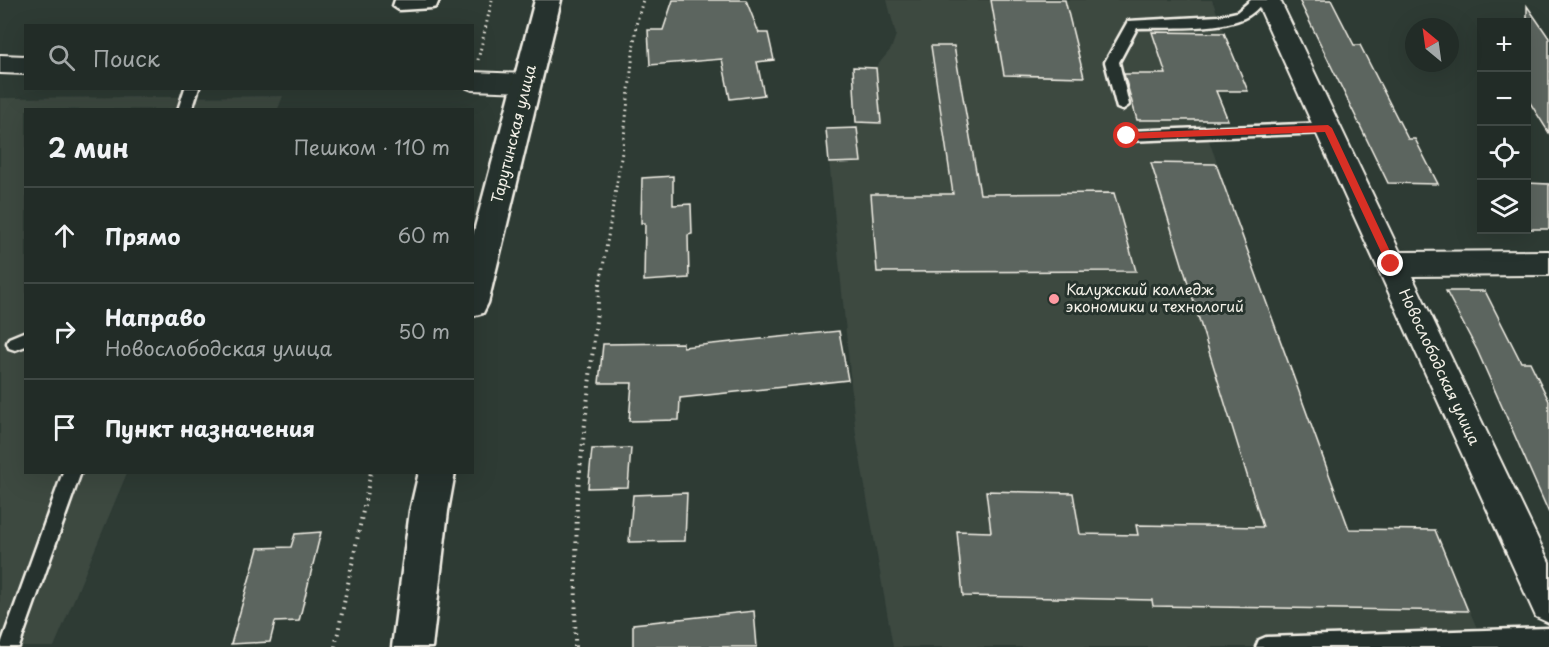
<!DOCTYPE html>
<html lang="ru">
<head>
<meta charset="utf-8">
<style>
	:root { --surface:#222c27; --page:#2a342f; --text:#f1f3f6; --muted:#a2a7a7; --line:#3f4844 }
	body { margin:0; font-family:"Playpen Sans",sans-serif; background:var(--page); color:var(--text) }
	.controls { position:absolute; right:18px; top:18px; display:grid; overflow:hidden; border-radius:0px; box-shadow:0 6px 24px #0002 }
	.controls button { width:54px; height:54px; display:grid; place-items:center; padding:0; border:0; border-bottom:2px solid var(--line); background:var(--surface); color:var(--text); font:30px sans-serif }
	.compass { position:absolute; left:1405px; top:18px; width:54px; height:54px; border-radius:50%; background:var(--surface); box-shadow:0 6px 24px #0002; rotate:331deg }
	.stop { position:absolute; width:18px; height:18px; margin:-14px; border:4px solid #d93025; border-radius:50%; background:#fff }
	.stop.end { background:#d93025; border-color:#fff; box-shadow:0 2px 6px #0008 }
	.list { margin:0; padding:0; list-style:none }
	h2 { display:flex; justify-content:space-between; align-items:center; height:78px; margin:0; padding:0 24px; font-size:26px }
	h2 small { font-size:20px; font-weight:400; color:var(--muted) }
	.list li { display:grid; grid-template-columns:39px 1fr auto; gap:18px; align-items:center; box-sizing:border-box; height:96px; padding:0 24px; border-top:2px solid var(--line) }
	.list b { display:block; font-size:22px; white-space:nowrap }
	.list p { margin:0; font-size:20px; white-space:nowrap; color:var(--muted) }
	.list em { font-size:20px; font-style:normal; color:var(--muted) }
	.icon { flex:none; width:33px; height:33px; fill:none; stroke:currentColor; stroke-width:2; stroke-linecap:round; stroke-linejoin:round }
	.map { position:relative; flex:none; width:1549px; height:647px; overflow:hidden }
	.search { position:absolute; background:var(--surface); box-shadow:0 6px 24px #0002; left:24px; top:24px; width:450px; height:66px; display:flex; align-items:center; gap:15px; box-sizing:border-box; padding:0 21px; border-radius:0px; color:var(--muted); font-size:22px }
	.panel { position:absolute; background:var(--surface); box-shadow:0 6px 24px #0002; left:24px; top:108px; width:450px; height:366px; border-radius:0px }
	.map>svg:first-child { display:block }
	.built { fill:#3c4841 }
	.building { fill:#5c655e; stroke:#f4f1e8; stroke-width:1.5 }
	.lines { fill:none; stroke-linecap:round; stroke-linejoin:round }
	.lane-casing { stroke:#f4f1e8; stroke-width:5 }
	.street-casing { stroke:#f4f1e8; stroke-width:4 }
	.primary-casing { stroke:#f4f1e8; stroke-width:5 }
	.path-far1 { stroke:#f4f1e8; stroke-width:3; stroke-dasharray:1.5 4; stroke-linecap:butt }
	.path { stroke:#f4f1e8; stroke-width:4; stroke-dasharray:1.5 5; stroke-linecap:butt }
	.lane { fill:#26332d; fill-rule:evenodd }
	.street { fill:#26332d; fill-rule:evenodd }
	.primary { fill:#26332d; fill-rule:evenodd }
	.route { fill:#d93025 }
	.poi-dot { fill:#ff9aa2; stroke:#26332d; stroke-width:2 }
	.labels { text-anchor:middle; stroke-width:6; stroke-linejoin:round; paint-order:stroke }
	.street-label { font-size:15px; fill:#f4f1e8; stroke:#26332d }
	.poi-label { font-size:15px; fill:#f4f1e8; stroke:#26332d; text-anchor:start }
</style>
</head>
<body>
<div class="map">
<svg width="1549" height="647" viewBox="0 0 1549 647">
	<rect width="100%" height="100%" fill="#2e3b34"/>
	<filter id="ink" filterUnits="userSpaceOnUse"><feTurbulence type="fractalNoise" baseFrequency=".0167" numOctaves="2"/><feDisplacementMap in="SourceGraphic" scale="12" xChannelSelector="R" yChannelSelector="G"/><feConvolveMatrix kernelMatrix="1 2 1 2 8 2 1 2 1" color-interpolation-filters="sRGB"/></filter>
	<g filter="url(#ink)">
		<g class="built">
			<path d="M 887,0 L 1212,0 L 1248,91 L 1217,91 L 1228,120 L 1202,121 L 1348,528 L 1435,530 L 1485,647 L 893,647 L 856,435 L 826,129 L 857,128 L 853,67 L 876,67 L 891,49 L 896,35 Z"/>
			<path d="M 283,96 L 278,109 L 26,110 L 26,472 L 127,473 L 54,647 L 0,647 L 0,98 Z"/>
		</g>
		<g class="building">
			<path d="M 673,0 L 746,0 L 759,33 L 768,33 L 774,60 L 757,62 L 764,95 L 730,99 L 722,59 L 650,65 L 648,30 L 663,30 Z"/>
			<path d="M 991,0 L 1065,0 L 1084,77 L 1004,75 Z"/>
			<path d="M 1299,0 L 1331,0 L 1354,45 L 1360,45 L 1408,139 L 1415,139 L 1438,184 L 1388,183 Z"/>
			<path d="M 1527,6 L 1549,38 L 1549,133 L 1527,98 Z"/>
			<path d="M 1152,32 L 1224,33 L 1248,91 L 1216,91 L 1228,120 L 1137,120 L 1124,74 L 1166,74 Z"/>
			<path d="M 931,46 L 954,46 L 980,194 L 1114,193 L 1136,271 L 877,272 L 871,194 L 953,194 Z"/>
			<path d="M 853,67 L 876,68 L 881,123 L 856,122 Z"/>
			<path d="M 857,128 L 861,162 L 829,163 L 826,129 Z"/>
			<path d="M 1151,163 L 1216,164 L 1349,529 L 1435,530 L 1468,611 L 1153,606 L 1152,600 L 963,596 L 957,531 L 991,532 L 986,491 L 1073,493 L 1080,534 L 1138,535 L 1136,525 L 1263,527 Z"/>
			<path d="M 673,176 L 673,205 L 691,204 L 692,234 L 688,235 L 689,278 L 644,281 L 645,223 L 641,223 L 642,178 Z"/>
			<path d="M 1527,183 L 1549,184 L 1549,229 L 1527,229 Z"/>
			<path d="M 1446,291 L 1485,291 L 1521,362 L 1530,362 L 1549,401 L 1549,513 L 1477,350 Z"/>
			<path d="M 839,331 L 848,380 L 680,398 L 679,420 L 629,421 L 632,383 L 599,383 L 603,344 L 683,343 L 683,347 Z"/>
			<path d="M 631,448 L 628,487 L 588,488 L 592,449 Z"/>
			<path d="M 687,493 L 685,541 L 629,542 L 633,495 Z"/>
			<path d="M 321,532 L 299,621 L 275,622 L 270,642 L 231,644 L 258,548 L 291,547 L 295,534 Z"/>
			<path d="M 754,611 L 757,647 L 633,647 L 633,624 Z"/>
		</g>
		<g class="lines">
			<defs>
				<g id="lane">
					<path d="M 395,0 L 439,0 L 436,7 L 432,8 L 399,10 L 393,6 Z"/>
					<path d="M 1251,0 L 1265,0 C 1260,6 1252,15 1244,18 C 1219,30 1166,27 1137,28 L 1119,62 L 1129,105 L 1122,110 L 1117,108 L 1105,62 L 1128,21 L 1219,16 L 1237,12 Z"/>
					<path d="M 185,88 L 199,88 L 192,110 L 178,110 Z"/>
					<path d="M 1328,123 L 1335,128 L 1328,133 L 1127,141 L 1120,136 L 1127,131 Z"/>
					<path d="M 26,331 L 26,346 L 15,350 L 9,348 L 7,343 L 9,338 Z"/>
					<path d="M 63,472 L 81,472 L 19,647 L 0,647 Z"/>
					<path d="M 1549,628 L 1549,647 L 1256,647 L 1259,640 L 1266,637 Z"/>
				</g>
				<g id="street">
					<path d="M 1256,0 L 1280,0 L 1400,252 L 1549,251 L 1549,275 L 1412,276 L 1549,562 L 1549,623 L 1536,617 Z"/>
					<path d="M 0,55 L 26,56 L 26,74 L 0,73 Z"/>
					<path d="M 472,72 L 527,74 L 536,77 L 540,83 L 536,89 L 527,92 L 472,90 L 467,88 L 472,88 Z"/>
				</g>
				<g id="primary">
					<path d="M 535,0 L 561,0 L 488,303 L 483,313 L 472,316 L 472,239 Z"/>
					<path d="M 419,472 L 455,472 L 448,511 L 432,647 L 392,647 L 410,511 Z"/>
				</g>
			</defs>
			<use href="#lane" class="lane-casing"/>
			<use href="#street" class="street-casing"/>
			<use href="#primary" class="primary-casing"/>
			<g class="path-far1">
				<path d="M 478,60 L 492,0"/>
				<path d="M 600,285 L 623,146 L 636,25 L 643,0"/>
			</g>
			<g class="path">
				<path d="M 335,647 L 371,472"/>
				<path d="M 575,647 L 577,498 L 600,283"/>
			</g>
			<use href="#lane" class="lane"/>
			<use href="#street" class="street"/>
			<use href="#primary" class="primary"/>
		</g>
	</g>
	<path class="route" d="M 1328,125 L 1332,128 L 1396,264 L 1394,267 L 1388,267 L 1325,132 L 1127,139 L 1123,136 L 1127,133 Z"/>
	<circle class="poi-dot" cx="1054" cy="299" r="6"/>
	<g class="labels">
		<g class="street-label">
			<text transform="translate(514 134) rotate(-76)" y="5">Тарутинская улица</text>
			<text transform="translate(1439 367) rotate(65)" y="5">Новослободская улица</text>
		</g>
		<g class="poi-label">
			<text x="1066" y="295">Калужский колледж<tspan x="1066" dy="17">экономики и технологий</tspan></text>
		</g>
	</g>
</svg>
<div class="controls">
<button>+</button>
<button>−</button>
<button><svg class="icon" aria-label="locate" viewBox="0 0 24 24"><circle cx="12" cy="12" r="6"/><path d="M12 2v4M12 18v4M2 12h4M18 12h4"/></svg></button>
<button><svg class="icon" aria-label="layers" viewBox="0 0 24 24"><path d="M12 4l9 5-9 5-9-5zM3 14l9 5 9-5"/></svg></button>
</div>
<svg class="compass" viewBox="-18 -18 36 36"><path d="M0-13l5 13h-10z" fill="#e53935"/><path d="M0 13l5-13h-10z" fill="#a2a7a7"/></svg>
<div class="stop" style="left:1127px;top:136px"></div>
<div class="stop end" style="left:1391px;top:264px"></div>
<div class="search"><svg class="icon" aria-label="search" viewBox="0 0 24 24"><circle cx="10" cy="10" r="6"/><path d="M15 15l6 6"/></svg>Поиск</div>
<section class="panel">
<h2>2 мин<small>Пешком · 110 m</small></h2>
<ul class="list">
<li><svg class="icon" aria-label="ahead" viewBox="0 0 24 24"><path d="M12 20V5M6 11l6-6 6 6"/></svg><div><b>Прямо</b></div><em>60 m</em></li>
<li><svg class="icon" aria-label="right" viewBox="0 0 24 24"><path d="M7 20v-9h11M14 6l5 5-5 5"/></svg><div><b>Направо</b><p>Новослободская улица</p></div><em>50 m</em></li>
<li><svg class="icon" aria-label="arrive" viewBox="0 0 24 24"><path d="M6 21V4h12l-3 4 3 4H6"/></svg><div><b>Пункт назначения</b></div></li>
</ul>
</section>
</div>
</body>
</html>
